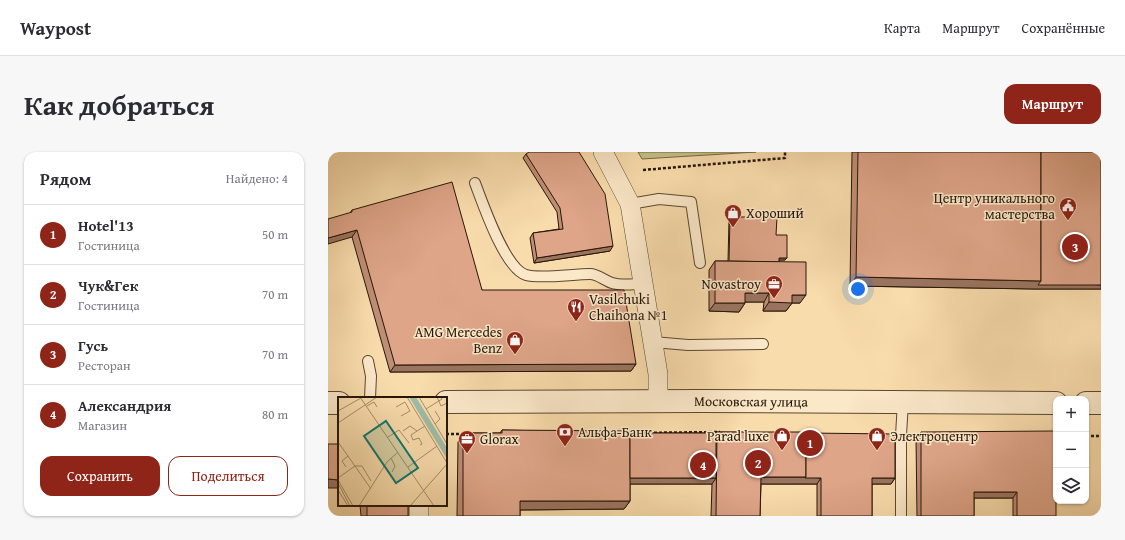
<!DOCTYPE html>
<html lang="ru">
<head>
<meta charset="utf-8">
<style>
	:root { --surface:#fff; --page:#f7f7f7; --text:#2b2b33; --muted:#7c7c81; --line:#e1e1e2; --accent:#8f2418 }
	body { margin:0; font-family:"Gentium Book Plus",serif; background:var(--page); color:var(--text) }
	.controls { position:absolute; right:12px; bottom:12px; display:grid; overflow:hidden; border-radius:8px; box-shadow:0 1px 3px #0004 }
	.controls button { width:36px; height:36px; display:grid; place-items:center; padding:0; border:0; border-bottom:1px solid var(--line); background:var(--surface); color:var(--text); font:20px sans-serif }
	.you { position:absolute; left:530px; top:137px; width:14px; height:14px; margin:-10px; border:3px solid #fff; border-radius:50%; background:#1a73e8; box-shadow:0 0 0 6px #1a73e833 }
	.badge { display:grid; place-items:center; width:26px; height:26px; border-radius:50%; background:var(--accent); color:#fff; font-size:13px; font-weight:700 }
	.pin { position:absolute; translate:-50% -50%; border:2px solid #fff; box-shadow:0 1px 4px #0006 }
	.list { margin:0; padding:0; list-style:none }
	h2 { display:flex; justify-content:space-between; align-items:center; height:52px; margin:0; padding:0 16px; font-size:17px }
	h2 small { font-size:13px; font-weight:400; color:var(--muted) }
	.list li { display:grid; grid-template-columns:26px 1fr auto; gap:12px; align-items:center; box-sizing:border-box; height:60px; padding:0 16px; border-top:1px solid var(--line) }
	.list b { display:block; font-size:15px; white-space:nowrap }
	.list p { margin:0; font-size:13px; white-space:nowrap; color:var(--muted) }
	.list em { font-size:13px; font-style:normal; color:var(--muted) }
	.actions { display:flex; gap:8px; padding:12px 16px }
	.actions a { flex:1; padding:9px 0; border:1px solid var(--accent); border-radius:12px; text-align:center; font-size:14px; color:var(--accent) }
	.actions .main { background:var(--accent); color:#fff }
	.icon { flex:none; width:22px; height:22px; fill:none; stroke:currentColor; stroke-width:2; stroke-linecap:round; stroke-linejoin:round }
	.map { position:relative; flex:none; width:773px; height:364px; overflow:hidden; border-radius:12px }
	header { display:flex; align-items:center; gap:24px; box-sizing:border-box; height:56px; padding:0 20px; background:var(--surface); border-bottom:1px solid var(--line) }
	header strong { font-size:19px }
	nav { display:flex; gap:22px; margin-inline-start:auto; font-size:14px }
	.intro { display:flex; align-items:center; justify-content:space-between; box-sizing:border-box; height:96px; padding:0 24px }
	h1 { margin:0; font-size:28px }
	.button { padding:10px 18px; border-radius:12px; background:var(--accent); color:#fff; font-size:14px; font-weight:700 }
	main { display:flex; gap:24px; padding:0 24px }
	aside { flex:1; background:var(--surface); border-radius:12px; box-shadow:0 1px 3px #0004 }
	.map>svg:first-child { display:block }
	.green { fill:#c4bf85; stroke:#756a46 }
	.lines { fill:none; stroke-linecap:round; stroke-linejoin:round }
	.service-casing { stroke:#5b4830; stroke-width:12 }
	.minor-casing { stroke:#5b4830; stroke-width:20 }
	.tertiary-casing { stroke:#5b4830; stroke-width:24 }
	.path { stroke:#261607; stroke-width:2.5; stroke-dasharray:3 2; stroke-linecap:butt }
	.service { stroke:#fbe8c9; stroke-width:10 }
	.minor { stroke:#fbe8c9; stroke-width:19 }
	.tertiary { stroke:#fbe8c9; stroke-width:22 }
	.wall { fill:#bf8e76; stroke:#261607 }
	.shaded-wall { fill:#9b7460; stroke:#261607 }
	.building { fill:#dea589; stroke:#261607 }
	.labels { text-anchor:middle; stroke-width:3; stroke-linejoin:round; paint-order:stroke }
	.poi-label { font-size:14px; fill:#261607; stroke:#fbe8c9; text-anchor:start }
	.street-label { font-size:14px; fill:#261607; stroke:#fbe8c9 }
	.inset-road { fill:none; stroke:#a58d6a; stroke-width:1 }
	.view { fill:#0f766e; fill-opacity:0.15; stroke:#0f766e; stroke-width:2 }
	.inset-edge { fill:none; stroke:#261607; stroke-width:2 }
</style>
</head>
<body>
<header>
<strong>Waypost</strong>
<nav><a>Карта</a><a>Маршрут</a><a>Сохранённые</a></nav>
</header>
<div class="intro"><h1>Как добраться</h1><a class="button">Маршрут</a></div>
<main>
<aside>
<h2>Рядом<small>Найдено: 4</small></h2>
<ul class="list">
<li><span class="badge">1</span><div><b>Hotel'13</b><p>Гостиница</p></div><em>50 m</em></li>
<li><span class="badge">2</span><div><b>Чук&amp;Гек</b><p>Гостиница</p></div><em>70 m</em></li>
<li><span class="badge">3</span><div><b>Гусь</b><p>Ресторан</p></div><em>70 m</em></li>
<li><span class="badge">4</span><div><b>Александрия</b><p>Магазин</p></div><em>80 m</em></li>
</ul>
<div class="actions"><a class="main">Сохранить</a><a>Поделиться</a></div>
</aside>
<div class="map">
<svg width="773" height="364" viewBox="0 0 773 364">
	<rect width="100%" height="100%" fill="#f9dcac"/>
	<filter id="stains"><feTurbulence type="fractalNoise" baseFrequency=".005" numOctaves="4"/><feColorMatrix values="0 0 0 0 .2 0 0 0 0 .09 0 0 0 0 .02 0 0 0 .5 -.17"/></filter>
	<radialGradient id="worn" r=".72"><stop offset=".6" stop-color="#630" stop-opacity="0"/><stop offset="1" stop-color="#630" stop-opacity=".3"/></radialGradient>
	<path class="green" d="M 310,0 L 428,0 L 314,7 Z"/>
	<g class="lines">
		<defs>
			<g id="service">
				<path d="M 147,31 C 155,52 177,117 198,123 C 213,127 245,122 262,122 C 270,122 277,129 284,131 C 293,134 305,132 315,132"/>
				<path d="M 302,52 L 331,47 L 363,50 L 372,111"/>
				<path d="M 325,190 L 360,193 L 435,192"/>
				<path d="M 40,209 L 43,224 L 42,246"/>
				<path d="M 573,364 L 573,283 L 575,250"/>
			</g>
			<g id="minor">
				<path d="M 275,0 L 302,52 L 330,222 L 330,250"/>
				<path d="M 91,353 L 91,364"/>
			</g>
			<g id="tertiary">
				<path id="s1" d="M 118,250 L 372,249 L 728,251"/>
				<path d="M 0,251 L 11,251"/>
				<path d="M 758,251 L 773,251"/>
			</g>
		</defs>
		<use href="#service" class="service-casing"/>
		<use href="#minor" class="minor-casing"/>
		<use href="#tertiary" class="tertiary-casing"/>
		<g class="path">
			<path d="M 315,18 L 457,6 L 457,0"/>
			<path d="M 301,281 L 392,280"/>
			<path d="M 118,282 L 138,282"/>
			<path d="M 758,284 L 773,284"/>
		</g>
		<use href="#service" class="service"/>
		<use href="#minor" class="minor"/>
		<use href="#tertiary" class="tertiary"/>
	</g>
	<g class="wall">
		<path d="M 524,0 L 773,0 L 773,137 L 707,137 L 522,134 Z"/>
		<path d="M 198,2 L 282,99 L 206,111 L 202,86 L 205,81 L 231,77 L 229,60 L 195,6 Z"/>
		<path d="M 24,58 L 154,138 L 308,212 L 303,219 L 62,220 L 24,85 L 22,61 Z"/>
		<path d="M 402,65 L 448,83 L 459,106 L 457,108 L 451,108 L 451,110 L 472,151 L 464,151 L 458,159 L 435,159 L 436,150 L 417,150 L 417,151 L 411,160 L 381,159 L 381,118 L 387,109 L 400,109 L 401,67 Z"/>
		<path d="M 174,278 L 302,281 L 388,281 L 389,280 L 478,281 L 567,326 L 563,332 L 544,332 L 544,364 L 489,364 L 489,332 L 433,332 L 432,364 L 383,364 L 384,332 L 302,332 L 302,349 L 296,357 L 192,358 L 192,364 L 129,364 L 130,290 L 135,281 L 172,281 Z"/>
		<path d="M 593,280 L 728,364 L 685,364 L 685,346 L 646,346 L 646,364 L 589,364 L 588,286 Z"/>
		<path d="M 32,353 L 80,353 L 80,364 L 33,364 Z"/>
	</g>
	<g class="shaded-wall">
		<path d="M 0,0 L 8,0 L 0,4 Z"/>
		<path d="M 29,78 L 24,85 L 0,92 L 0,86 Z"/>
		<path d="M 285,94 L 282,99 L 206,111 L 209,106 Z"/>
		<path d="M 451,106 L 459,106 L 457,108 L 449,108 Z"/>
		<path d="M 528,125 L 713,129 L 773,133 L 773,137 L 707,137 L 522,134 Z"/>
		<path d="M 417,141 L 441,141 L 436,150 L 411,150 Z"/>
		<path d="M 464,143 L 478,143 L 472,151 L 464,151 L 458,159 L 435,159 L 441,150 Z"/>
		<path d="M 387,151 L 417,151 L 411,160 L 381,159 Z"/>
		<path d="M 308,212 L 303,219 L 62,220 L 67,213 Z"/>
		<path d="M 433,325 L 478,325 L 493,326 L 489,332 L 428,332 Z"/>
		<path d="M 300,326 L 388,326 L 384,332 L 296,332 Z"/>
		<path d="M 544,326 L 567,326 L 563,332 L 540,332 Z"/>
		<path d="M 0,327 L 11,328 L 11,336 L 0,336 Z"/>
		<path d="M 646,340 L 689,340 L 685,346 L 642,346 Z"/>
		<path d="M 192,349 L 302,349 L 296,357 L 186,358 Z"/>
	</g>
	<g class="building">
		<path d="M 201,0 L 251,0 L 277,42 L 285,94 L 209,106 L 205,81 L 235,77 L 232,56 L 198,2 Z"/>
		<path d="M 530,0 L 713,0 L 713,129 L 528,125 Z"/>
		<path d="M 713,0 L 773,0 L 773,133 L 710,133 L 713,129 Z"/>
		<path d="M 124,30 L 154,138 L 296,138 L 308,212 L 67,213 L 29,78 L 0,86 L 0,67 L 24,60 L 24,58 Z"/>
		<path d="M 402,65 L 449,65 L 448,83 L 459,83 L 459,106 L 451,106 L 451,110 L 401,109 Z"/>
		<path d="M 387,109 L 478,110 L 478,143 L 464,143 L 464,151 L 441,150 L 441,141 L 417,141 L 417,151 L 387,151 Z"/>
		<path d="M 174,278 L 302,279 L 302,349 L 192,349 L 192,364 L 135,364 L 135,281 L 174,281 Z"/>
		<path d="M 728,279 L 728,364 L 689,364 L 689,340 L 646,340 L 646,364 L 593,364 L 593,280 Z"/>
		<path d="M 389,280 L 478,280 L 478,325 L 433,325 L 432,364 L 388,364 Z"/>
		<rect x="302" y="281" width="86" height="45"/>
		<path d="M 478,281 L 567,282 L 567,326 L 544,326 L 544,364 L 493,364 L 493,326 L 477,326 L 478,325 Z"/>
		<path d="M 0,292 L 11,292 L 11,328 L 0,327 Z"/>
		<rect x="39" y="353" width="41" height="11"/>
	</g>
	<defs>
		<symbol id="civic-pin" viewBox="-11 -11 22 30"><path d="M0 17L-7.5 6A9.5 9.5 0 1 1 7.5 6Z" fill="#8f2418" stroke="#fbe8c9"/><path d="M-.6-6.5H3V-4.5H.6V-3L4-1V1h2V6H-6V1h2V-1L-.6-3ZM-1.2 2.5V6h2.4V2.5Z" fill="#fff"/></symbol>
		<symbol id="shop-pin" viewBox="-11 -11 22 30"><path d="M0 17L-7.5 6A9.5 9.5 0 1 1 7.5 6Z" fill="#8f2418" stroke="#fbe8c9"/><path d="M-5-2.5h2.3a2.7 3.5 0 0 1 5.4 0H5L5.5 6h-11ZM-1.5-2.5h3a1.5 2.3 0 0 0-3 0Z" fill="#fff"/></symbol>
		<symbol id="office-pin" viewBox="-11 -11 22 30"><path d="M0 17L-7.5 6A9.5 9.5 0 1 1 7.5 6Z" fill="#8f2418" stroke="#fbe8c9"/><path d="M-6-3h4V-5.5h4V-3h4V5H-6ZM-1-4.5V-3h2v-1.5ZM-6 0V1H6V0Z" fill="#fff"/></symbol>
		<symbol id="restaurant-pin" viewBox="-11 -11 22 30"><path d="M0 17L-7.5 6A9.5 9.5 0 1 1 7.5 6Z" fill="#8f2418" stroke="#fbe8c9"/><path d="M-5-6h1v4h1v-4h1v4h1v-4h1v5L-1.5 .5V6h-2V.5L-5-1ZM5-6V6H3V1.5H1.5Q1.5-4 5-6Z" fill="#fff"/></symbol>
		<symbol id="bank-pin" viewBox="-11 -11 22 30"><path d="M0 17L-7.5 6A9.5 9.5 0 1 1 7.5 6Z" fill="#8f2418" stroke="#fbe8c9"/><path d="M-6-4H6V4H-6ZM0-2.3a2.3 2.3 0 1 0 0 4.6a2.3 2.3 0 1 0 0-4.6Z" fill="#fff"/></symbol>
	</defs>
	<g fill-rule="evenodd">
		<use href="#civic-pin" x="730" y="44" width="20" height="27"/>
		<use href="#shop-pin" x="395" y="51" width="20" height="27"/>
		<use href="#office-pin" x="436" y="122" width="20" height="27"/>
		<use href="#restaurant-pin" x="238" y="145" width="20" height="27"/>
		<use href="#shop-pin" x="177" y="178" width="20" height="27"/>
		<use href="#bank-pin" x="227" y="270" width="20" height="27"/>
		<use href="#shop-pin" x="444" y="274" width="20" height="27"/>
		<use href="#shop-pin" x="539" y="274" width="20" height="27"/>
		<use href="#office-pin" x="129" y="277" width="20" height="27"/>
	</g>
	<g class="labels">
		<g class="poi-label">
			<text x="727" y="51" text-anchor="end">Центр уникального<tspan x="727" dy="16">мастерства</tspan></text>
			<text x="418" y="66">Хороший</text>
			<text x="433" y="137" text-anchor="end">Novastroy</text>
			<text x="261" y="152">Vasilchuki<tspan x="261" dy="16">Chaihona №1</tspan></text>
			<text x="174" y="185" text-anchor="end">AMG Mercedes<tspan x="174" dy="16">Benz</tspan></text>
			<text x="250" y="285">Альфа-Банк</text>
			<text x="441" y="289" text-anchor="end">Parad luxe</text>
			<text x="562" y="289">Электроцентр</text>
			<text x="152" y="292">Glorax</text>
		</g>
		<g class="street-label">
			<text dy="5" stroke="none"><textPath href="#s1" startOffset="305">Московская улица</textPath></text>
		</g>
	</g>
	<g transform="translate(10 245)">
		<rect width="109" height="109" fill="#f9dcac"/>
		<path d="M 71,0 L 78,0 L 109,51 L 109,62 Z" fill="#9ebca8"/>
		<path class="inset-road" d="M 22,0 L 96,109M 69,0 L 109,66M 81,0 L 109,47M 99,0 L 103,9 L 109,6M 29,9 L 36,5 L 39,10M 58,10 L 67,5 L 72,14 L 63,19M 88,12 L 104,2 L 103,0M 0,14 L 23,1M 0,26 L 39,0M 97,27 L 102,22 L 97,14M 65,34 L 72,29 L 79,34 L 87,29M 79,34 L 73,38 L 75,43 L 81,41 L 84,47 L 82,48M 50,40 L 61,33 L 71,46M 0,45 L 17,69 L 24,69 L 33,84M 53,61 L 57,69 L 54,75M 8,70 L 4,64 L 10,59M 70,70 L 99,49M 0,81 L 17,69 L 33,92M 0,83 L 15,109M 1,88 L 12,109M 0,93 L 10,109M 21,109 L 49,65 L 60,55M 72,109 L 109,67"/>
		<path class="view" d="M 48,24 L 80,71 L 58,86 L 26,39 Z"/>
		<rect width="109" height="109" class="inset-edge"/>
	</g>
	<rect width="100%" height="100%" filter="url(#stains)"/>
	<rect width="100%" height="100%" fill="url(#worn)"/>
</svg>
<div class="controls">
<button>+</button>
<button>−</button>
<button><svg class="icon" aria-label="layers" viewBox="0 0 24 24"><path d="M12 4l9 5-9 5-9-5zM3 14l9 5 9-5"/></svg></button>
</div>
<div class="you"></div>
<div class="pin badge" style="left:482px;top:291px">1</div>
<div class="pin badge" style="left:430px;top:311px">2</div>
<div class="pin badge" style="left:747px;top:95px">3</div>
<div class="pin badge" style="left:375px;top:313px">4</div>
</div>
</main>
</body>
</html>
